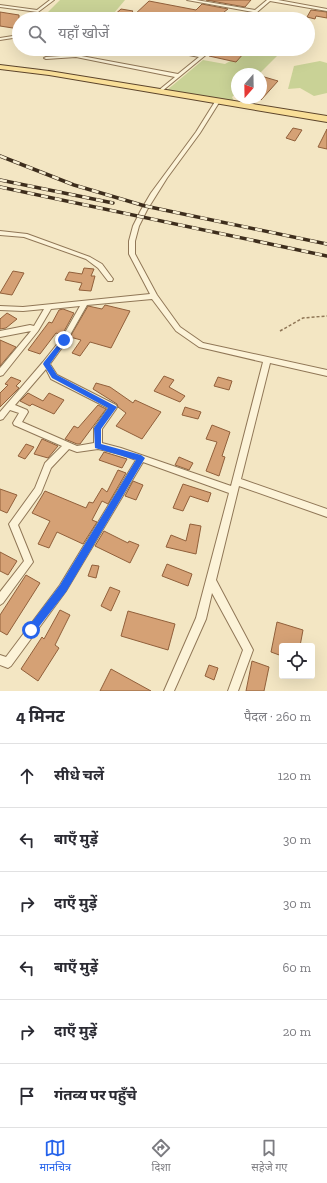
<!DOCTYPE html>
<html lang="hi">
<head>
<meta charset="utf-8">
<style>
	:root { --surface:#fff; --page:#f2f2f3; --text:#2b2b33; --muted:#7c7c81; --line:#e1e1e2; --accent:#2563eb }
	body { margin:0; font-family:"Zilla Slab","Noto Sans Devanagari",serif; background:var(--page); color:var(--text) }
	.controls { position:absolute; right:12px; bottom:12px; display:grid; overflow:hidden; border-radius:4px; box-shadow:0 4px 16px #0002 }
	.controls button { width:36px; height:36px; display:grid; place-items:center; padding:0; border:0; border-bottom:1px solid var(--line); background:var(--surface); color:var(--text); font:20px sans-serif }
	.compass { position:absolute; left:231px; top:68px; width:36px; height:36px; border-radius:50%; background:var(--surface); box-shadow:0 4px 16px #0002; rotate:200deg }
	.stop { position:absolute; width:12px; height:12px; margin:-9px; border:3px solid #2563eb; border-radius:50%; background:#fff }
	.stop.end { background:#2563eb; border-color:#fff; box-shadow:0 1px 4px #0008 }
	.list { margin:0; padding:0; list-style:none }
	h2 { display:flex; justify-content:space-between; align-items:center; height:52px; margin:0; padding:0 16px; font-size:17px }
	h2 small { font-size:13px; font-weight:400; color:var(--muted) }
	.list li { display:grid; grid-template-columns:26px 1fr auto; gap:12px; align-items:center; box-sizing:border-box; height:64px; padding:0 16px; border-top:1px solid var(--line) }
	.list b { display:block; font-size:15px; white-space:nowrap }
	.list em { font-size:13px; font-style:normal; color:var(--muted) }
	.icon { flex:none; width:22px; height:22px; fill:none; stroke:currentColor; stroke-width:2; stroke-linecap:round; stroke-linejoin:round }
	.map { position:relative; flex:none; width:327px; height:691px; overflow:hidden }
	.search { position:absolute; background:var(--surface); box-shadow:0 4px 16px #0002; left:12px; right:12px; top:12px; height:44px; display:flex; align-items:center; gap:10px; box-sizing:border-box; padding:0 14px; border-radius:22px; color:var(--muted); font-size:15px }
	.sheet { height:436px; background:var(--surface) }
	nav { display:flex; justify-content:space-around; align-items:center; box-sizing:border-box; height:56px; border-top:1px solid var(--line); background:var(--surface); font-size:11px; color:var(--muted) }
	nav a { display:grid; justify-items:center; gap:2px }
	nav .on { color:var(--accent) }
	.map>svg:first-child { display:block }
	.green { fill:#c9d296 }
	.building { fill:#d5a175; stroke:#91603b }
	.lines { fill:none; stroke-linecap:round; stroke-linejoin:round }
	.street-casing { stroke:#907757; stroke-width:2 }
	.primary-casing { stroke:#5d452c; stroke-width:2 }
	.path { stroke:#907757; stroke-width:1.5; stroke-dasharray:3 2; stroke-linecap:butt }
	.street { fill:#fcf3d8; fill-rule:evenodd }
	.primary { fill:#f9df98; fill-rule:evenodd }
	.rail-casing { stroke:#3e2e1d; stroke-width:3.5 }
	.rail { stroke:#f9f0d4; stroke-width:2.5; stroke-dasharray:7; stroke-linecap:butt }
	.route { fill:#2563eb }
</style>
</head>
<body>
<div class="map">
<svg width="327" height="691" viewBox="0 0 327 691">
	<rect width="100%" height="100%" fill="#f3e6c3"/>
	<g class="green">
		<path d="M 60,0 L 125,0 L 109,19 L 48,12 Z"/>
		<path d="M 234,49 L 262,49 L 271,52 L 276,49 L 284,49 L 259,74 L 237,74 L 237,93 L 232,97 L 234,101 L 167,90 L 203,60 L 225,64 L 241,55 Z"/>
		<path d="M 320,61 L 327,63 L 327,93 L 314,96 L 300,88 L 288,89 L 294,66 Z"/>
	</g>
	<g class="building">
		<path d="M 206,0 L 251,0 L 245,7 Z"/>
		<path d="M 149,1 L 196,10 L 202,4 L 228,9 L 215,19 L 163,19 L 148,16 L 146,19 L 142,19 L 132,17 Z"/>
		<path d="M 121,9 L 133,11 L 126,19 L 114,19 L 115,18 L 112,17 Z"/>
		<path d="M 311,10 L 327,12 L 327,18 L 316,16 L 315,19 L 307,17 Z"/>
		<path d="M 0,12 L 19,15 L 19,29 L 0,26 Z"/>
		<path d="M 216,49 L 228,49 L 244,53 L 236,62 L 209,56 Z"/>
		<path d="M 261,76 L 278,81 L 261,100 Z"/>
		<path d="M 293,128 L 302,130 L 295,141 L 286,138 Z"/>
		<path d="M 327,129 L 327,149 L 318,147 Z"/>
		<path d="M 84,268 L 94,269 L 91,276 L 95,276 L 91,291 L 79,290 L 82,283 L 65,280 L 69,272 L 82,274 Z"/>
		<path d="M 13,271 L 24,273 L 12,295 L 0,293 Z"/>
		<path d="M 105,305 L 130,311 L 111,348 L 90,342 L 80,356 L 72,353 L 81,340 L 70,337 L 88,306 L 102,309 Z"/>
		<path d="M 63,309 L 74,313 L 62,335 L 56,333 L 40,354 L 28,350 L 49,322 L 52,323 L 59,310 Z"/>
		<path d="M 7,313 L 17,319 L 6,328 L 0,329 L 0,319 Z"/>
		<path d="M 0,340 L 16,347 L 0,366 Z"/>
		<path d="M 164,376 L 174,380 L 169,387 L 185,396 L 180,402 L 154,391 Z"/>
		<path d="M 11,377 L 21,381 L 16,386 L 19,388 L 0,407 L 0,393 L 8,385 L 5,384 Z"/>
		<path d="M 218,377 L 232,381 L 229,390 L 214,386 Z"/>
		<path d="M 96,383 L 110,387 L 133,403 L 135,400 L 161,412 L 142,439 L 116,426 L 126,413 L 118,407 L 117,404 L 93,389 Z"/>
		<path d="M 28,393 L 43,401 L 49,393 L 64,400 L 54,414 L 32,404 L 30,406 L 20,401 Z"/>
		<path d="M 98,405 L 106,409 L 80,444 L 77,444 L 65,439 L 74,426 L 78,428 Z"/>
		<path d="M 185,407 L 201,412 L 198,419 L 182,415 Z"/>
		<path d="M 212,425 L 230,432 L 222,456 L 225,457 L 219,476 L 206,471 L 217,442 L 206,439 Z"/>
		<path d="M 42,439 L 58,446 L 48,458 L 34,454 Z"/>
		<path d="M 26,444 L 34,447 L 25,459 L 18,456 Z"/>
		<path d="M 104,452 L 127,459 L 122,468 L 99,460 Z"/>
		<path d="M 179,457 L 193,463 L 189,470 L 175,465 Z"/>
		<path d="M 118,470 L 126,473 L 108,504 L 102,501 L 92,520 L 97,522 L 83,544 L 57,532 L 49,548 L 38,544 L 50,521 L 32,513 L 45,491 L 86,508 L 89,502 L 93,503 L 102,488 L 107,492 Z"/>
		<path d="M 133,481 L 143,485 L 136,500 L 125,496 Z"/>
		<path d="M 183,484 L 211,493 L 208,502 L 190,496 L 183,511 L 173,508 Z"/>
		<path d="M 0,489 L 17,495 L 7,513 L 0,510 Z"/>
		<path d="M 190,524 L 201,526 L 196,554 L 166,547 L 171,535 L 186,541 Z"/>
		<path d="M 104,531 L 128,543 L 129,541 L 139,545 L 130,563 L 95,546 Z"/>
		<path d="M 0,552 L 17,561 L 8,575 L 0,571 Z"/>
		<path d="M 167,564 L 192,574 L 188,586 L 162,576 Z"/>
		<path d="M 92,565 L 99,566 L 96,578 L 88,576 Z"/>
		<path d="M 26,575 L 40,583 L 7,635 L 0,631 L 0,615 Z"/>
		<path d="M 110,587 L 120,591 L 111,611 L 101,606 Z"/>
		<path d="M 60,610 L 70,615 L 55,645 L 59,648 L 38,681 L 21,669 L 42,637 L 44,639 Z"/>
		<path d="M 128,611 L 175,624 L 168,650 L 121,636 Z"/>
		<path d="M 277,622 L 303,630 L 300,646 L 282,646 L 282,656 L 271,652 Z"/>
		<path d="M 252,661 L 269,667 L 264,691 L 246,691 Z"/>
		<path d="M 209,665 L 218,668 L 214,680 L 205,676 Z"/>
		<path d="M 111,669 L 151,691 L 100,691 Z"/>
	</g>
	<g class="lines">
		<defs>
			<g id="street">
				<path d="M 50,0 L 54,0 L 38,12 L 0,7 L 0,5 L 37,10 Z"/>
				<path d="M 187,0 L 196,0 L 255,10 L 267,0 L 278,0 L 327,9 L 327,11 L 270,1 L 249,19 L 245,19 L 253,12 Z"/>
				<path d="M 19,35 L 19,37 L 0,40 L 0,38 Z"/>
				<path d="M 185,49 L 189,49 L 192,53 L 202,54 L 208,49 L 213,49 L 161,92 L 159,92 L 159,90 L 175,77 L 76,57 L 46,59 L 44,58 L 46,57 L 76,55 L 178,74 L 199,57 L 189,55 Z"/>
				<path d="M 216,100 L 220,101 L 200,133 L 167,178 L 147,210 L 139,226 L 135,241 L 135,254 L 157,295 L 180,327 L 203,343 L 327,370 L 327,376 L 270,363 L 241,479 L 327,509 L 327,517 L 239,486 L 216,580 L 253,650 L 238,691 L 228,691 L 243,650 L 212,593 L 206,619 L 174,691 L 164,691 L 196,618 L 229,493 L 143,462 L 66,591 L 11,666 L 8,668 L 0,665 L 0,655 L 6,657 L 60,585 L 136,460 L 121,454 L 98,449 L 77,452 L 69,449 L 51,468 L 41,493 L 18,525 L 33,562 L 3,603 L 0,605 L 0,592 L 24,561 L 9,524 L 35,488 L 45,463 L 62,446 L 14,425 L 13,423 L 19,413 L 10,410 L 3,419 L 0,420 L 0,412 L 43,362 L 62,338 L 80,306 L 51,309 L 38,331 L 3,375 L 0,376 L 0,368 L 31,331 L 0,337 L 0,331 L 30,325 L 34,326 L 44,309 L 23,311 L 0,310 L 0,306 L 23,307 L 150,294 L 129,254 L 129,241 L 133,226 L 141,210 L 151,193 L 196,132 ZM 152,299 L 176,331 L 199,347 L 263,362 L 231,486 L 121,448 L 102,443 L 102,429 L 116,409 L 117,407 L 116,405 L 57,375 L 50,364 L 66,342 L 87,305 ZM 46,369 L 51,379 L 108,408 L 94,428 L 94,443 L 77,446 L 22,422 L 28,412 L 27,410 L 15,405 Z"/>
				<path d="M 0,231 L 27,234 L 90,257 L 102,264 L 113,279 L 112,281 L 108,281 L 98,268 L 86,259 L 24,237 L 0,235 Z"/>
			</g>
			<path id="primary" d="M 0,65 L 49,71 L 327,116 L 327,122 L 49,75 L 0,69 Z"/>
		</defs>
		<use href="#street" class="street-casing"/>
		<use href="#primary" class="primary-casing"/>
		<path class="path" d="M 280,331 L 303,318 L 327,316"/>
		<use href="#street" class="street"/>
		<use href="#primary" class="primary"/>
		<defs>
			<g id="rail">
				<path d="M 0,156 L 74,185 L 145,206 L 327,244"/>
				<path d="M 0,180 L 113,203"/>
				<path d="M 0,187 L 327,256"/>
			</g>
		</defs>
		<use href="#rail" class="rail-casing"/>
		<use href="#rail" class="rail"/>
	</g>
	<path class="route" d="M 64,337 L 67,340 L 50,364 L 57,375 L 117,407 L 101,429 L 101,444 L 141,455 L 145,458 L 66,592 L 34,633 L 31,635 L 27,630 L 28,627 L 60,585 L 136,460 L 95,448 L 94,428 L 108,408 L 52,378 L 43,364 L 44,362 Z"/>
</svg>
<div class="controls">
<button><svg class="icon" aria-label="locate" viewBox="0 0 24 24"><circle cx="12" cy="12" r="6"/><path d="M12 2v4M12 18v4M2 12h4M18 12h4"/></svg></button>
</div>
<svg class="compass" viewBox="-18 -18 36 36"><path d="M0-13l5 13h-10z" fill="#e53935"/><path d="M0 13l5-13h-10z" fill="#7c7c81"/></svg>
<div class="stop" style="left:31px;top:630px"></div>
<div class="stop end" style="left:64px;top:340px"></div>
<div class="search"><svg class="icon" aria-label="search" viewBox="0 0 24 24"><circle cx="10" cy="10" r="6"/><path d="M15 15l6 6"/></svg>यहाँ खोजें</div>
</div>
<section class="sheet">
<h2>4 मिनट<small>पैदल · 260 m</small></h2>
<ul class="list">
<li><svg class="icon" aria-label="ahead" viewBox="0 0 24 24"><path d="M12 20V5M6 11l6-6 6 6"/></svg><div><b>सीधे चलें</b></div><em>120 m</em></li>
<li><svg class="icon" aria-label="left" viewBox="0 0 24 24"><path d="M17 20v-9H6M10 6l-5 5 5 5"/></svg><div><b>बाएँ मुड़ें</b></div><em>30 m</em></li>
<li><svg class="icon" aria-label="right" viewBox="0 0 24 24"><path d="M7 20v-9h11M14 6l5 5-5 5"/></svg><div><b>दाएँ मुड़ें</b></div><em>30 m</em></li>
<li><svg class="icon" aria-label="left" viewBox="0 0 24 24"><path d="M17 20v-9H6M10 6l-5 5 5 5"/></svg><div><b>बाएँ मुड़ें</b></div><em>60 m</em></li>
<li><svg class="icon" aria-label="right" viewBox="0 0 24 24"><path d="M7 20v-9h11M14 6l5 5-5 5"/></svg><div><b>दाएँ मुड़ें</b></div><em>20 m</em></li>
<li><svg class="icon" aria-label="arrive" viewBox="0 0 24 24"><path d="M6 21V4h12l-3 4 3 4H6"/></svg><div><b>गंतव्य पर पहुँचे</b></div></li>
</ul>
</section>
<nav>
<a class="on"><svg class="icon" aria-label="map" viewBox="0 0 24 24"><path d="M3 6l6-2 6 2 6-2v14l-6 2-6-2-6 2zM9 4v14M15 6v14"/></svg>मानचित्र</a>
<a><svg class="icon" aria-label="directions" viewBox="0 0 24 24"><path d="M12 3l9 9-9 9-9-9zM9 14v-3h6M13 9l2 2-2 2"/></svg>दिशा</a>
<a><svg class="icon" aria-label="saved" viewBox="0 0 24 24"><path d="M7 4h10v16l-5-4-5 4z"/></svg>सहेजे गए</a>
</nav>
</body>
</html>
